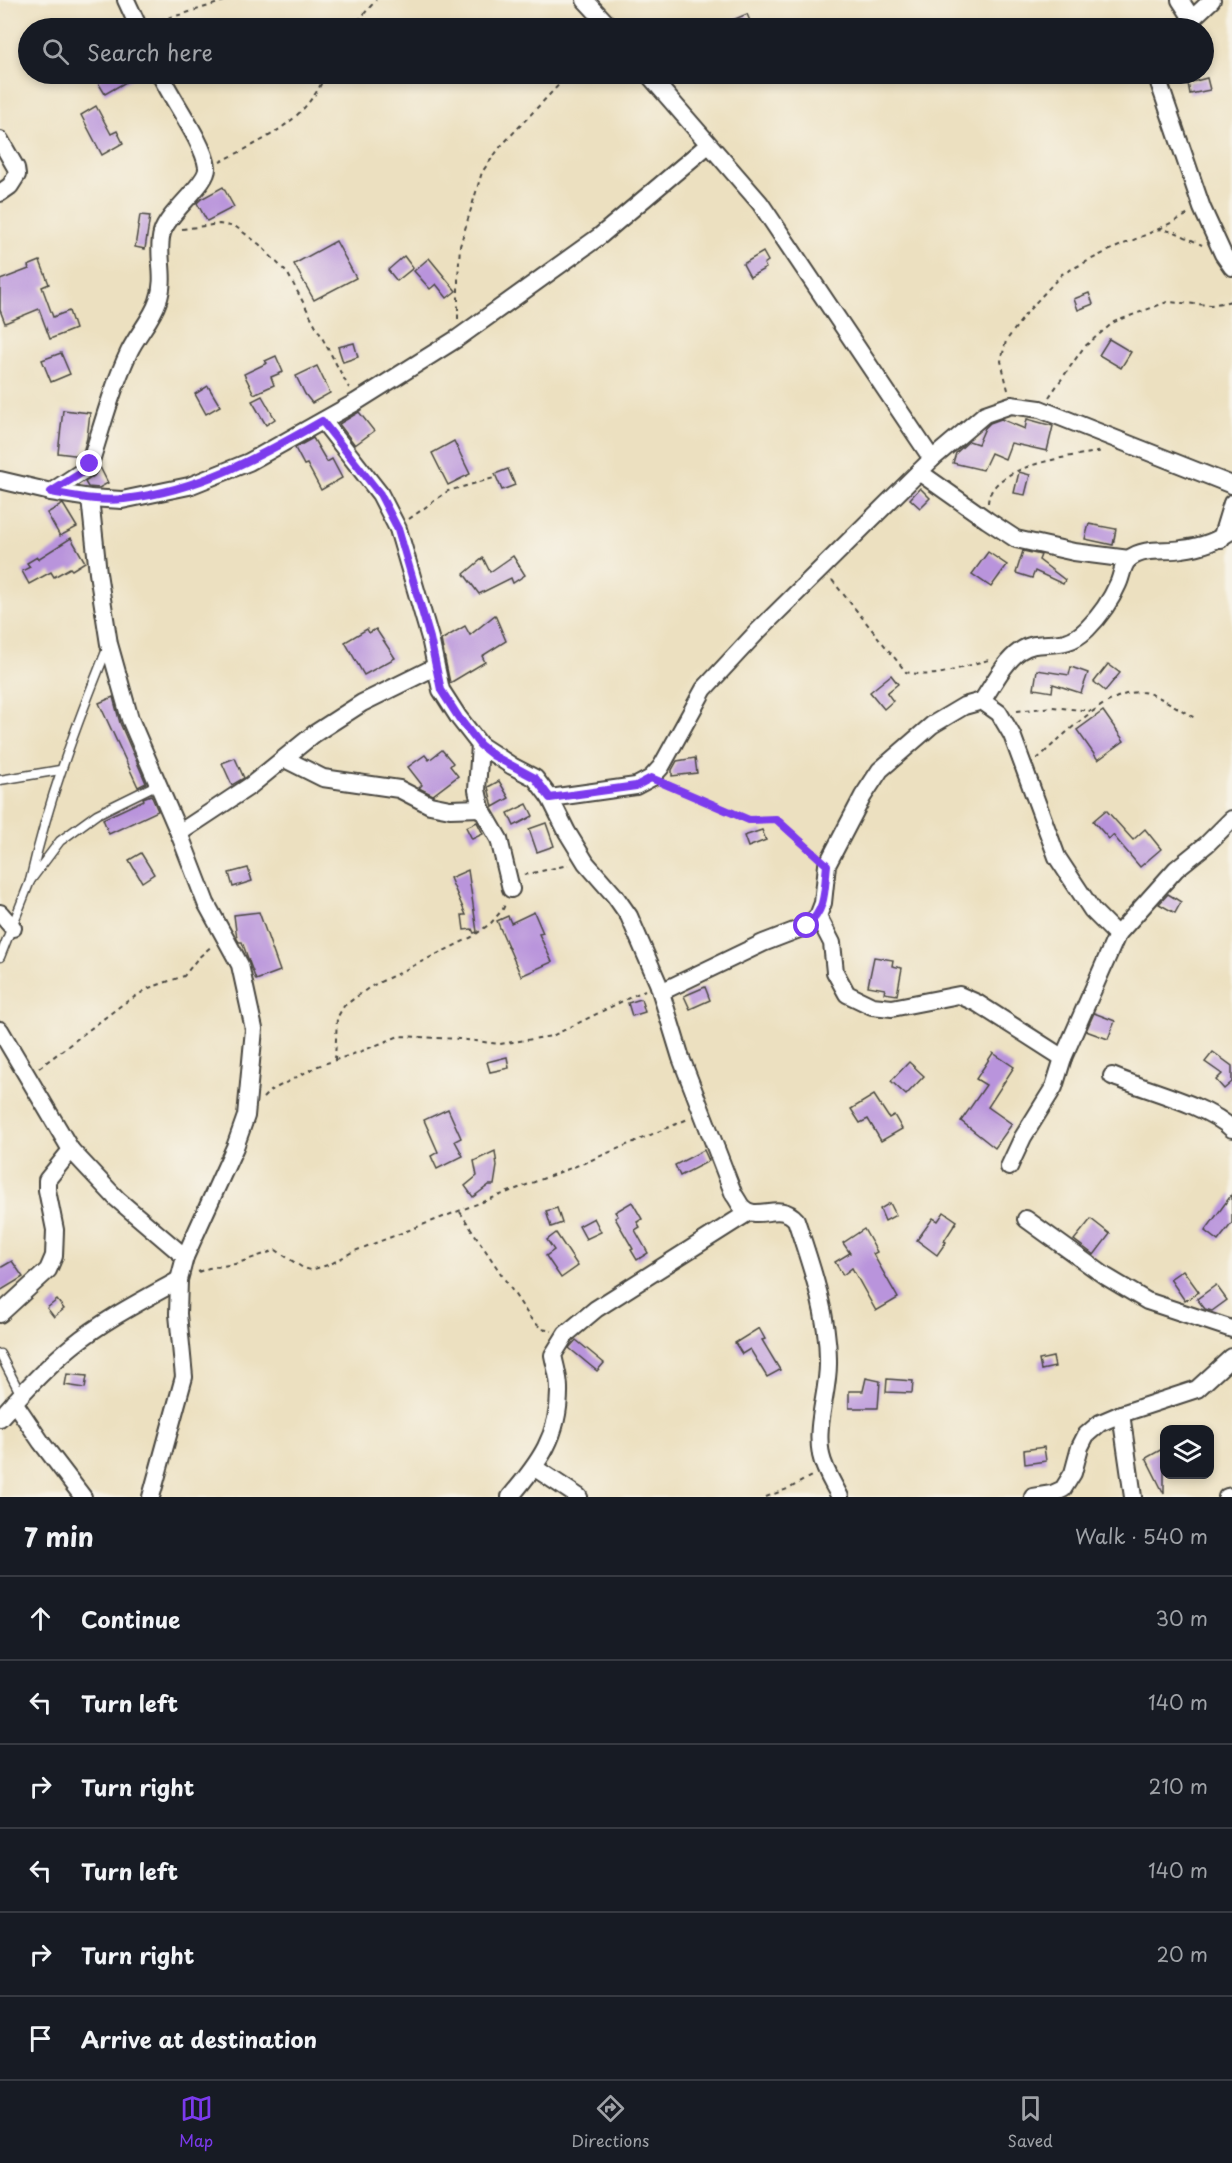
<!DOCTYPE html>
<html lang="en">
<head>
<meta charset="utf-8">
<style>
	:root { --surface:#171b24; --page:#20242c; --text:#f1f3f6; --muted:#9ea1a6; --line:#363941; --accent:#7c3aed }
	body { margin:0; font-family:"Playpen Sans",sans-serif; background:var(--page); color:var(--text) }
	.controls { position:absolute; right:18px; bottom:18px; display:grid; overflow:hidden; border-radius:12px; box-shadow:0 3px 9px #0003 }
	.controls button { width:54px; height:54px; display:grid; place-items:center; padding:0; border:0; border-bottom:2px solid var(--line); background:var(--surface); color:var(--text); font:30px sans-serif }
	.stop { position:absolute; width:18px; height:18px; margin:-14px; border:4px solid #7c3aed; border-radius:50%; background:#fff }
	.stop.end { background:#7c3aed; border-color:#fff; box-shadow:0 2px 6px #0008 }
	.list { margin:0; padding:0; list-style:none }
	h2 { display:flex; justify-content:space-between; align-items:center; height:78px; margin:0; padding:0 24px; font-size:26px }
	h2 small { font-size:20px; font-weight:400; color:var(--muted) }
	.list li { display:grid; grid-template-columns:39px 1fr auto; gap:18px; align-items:center; box-sizing:border-box; height:84px; padding:0 24px; border-top:2px solid var(--line) }
	.list b { display:block; font-size:22px; white-space:nowrap }
	.list em { font-size:20px; font-style:normal; color:var(--muted) }
	.icon { flex:none; width:33px; height:33px; fill:none; stroke:currentColor; stroke-width:2; stroke-linecap:round; stroke-linejoin:round }
	.map { position:relative; flex:none; width:1232px; height:1497px; overflow:hidden }
	.search { position:absolute; background:var(--surface); box-shadow:0 3px 9px #0003; left:18px; right:18px; top:18px; height:66px; display:flex; align-items:center; gap:15px; box-sizing:border-box; padding:0 21px; border-radius:33px; color:var(--muted); font-size:22px }
	.sheet { height:582px; background:var(--surface) }
	nav { display:flex; justify-content:space-around; align-items:center; box-sizing:border-box; height:84px; border-top:2px solid var(--line); background:var(--surface); font-size:16px; color:var(--muted) }
	nav a { display:grid; justify-items:center; gap:3px }
	nav .on { color:var(--accent) }
	.map>svg:first-child { display:block }
	.building { fill:#b994dc }
	.lines { fill:none; stroke-linecap:round; stroke-linejoin:round }
	.lane-casing { stroke:#484641; stroke-width:11 }
	.street-casing { stroke:#484641; stroke-width:20 }
	.path { stroke:#484641; stroke-width:2; stroke-dasharray:4.5 4.5; stroke-linecap:butt }
	.lane { stroke:#fff; stroke-width:8 }
	.street { stroke:#fff; stroke-width:16 }
	.route { stroke:#7c3aed; stroke-width:8 }
</style>
</head>
<body>
<div class="map">
<svg width="1232" height="1497" viewBox="0 0 1232 1497">
	<rect width="100%" height="100%" fill="#f7f3e8"/>
	<filter id="ink" filterUnits="userSpaceOnUse"><feTurbulence type="fractalNoise" baseFrequency=".0167" numOctaves="2"/><feDisplacementMap in="SourceGraphic" scale="12" xChannelSelector="R" yChannelSelector="G"/><feConvolveMatrix kernelMatrix="1 2 1 2 8 2 1 2 1" color-interpolation-filters="sRGB"/></filter>
	<filter id="wash" filterUnits="userSpaceOnUse"><feTurbulence type="fractalNoise" baseFrequency=".008" numOctaves="4" result="noise"/><feDisplacementMap in="SourceGraphic" scale="24" xChannelSelector="R" yChannelSelector="G"/><feGaussianBlur stdDeviation="1.35" result="paint"/><feColorMatrix in="noise" values="0 0 0 0 0 0 0 0 0 0 0 0 0 0 0 0 0 1.4 0 .05"/><feComposite in="paint" operator="in"/></filter>
	<g filter="url(#wash)">
		<rect width="100%" height="100%" fill="#ece0c0"/>
		<g id="blocks">
			<g class="building">
				<path d="M 747,14 L 753,28 L 714,28 Z"/>
				<path d="M 110,74 L 140,74 L 105,94 L 97,81 Z"/>
				<path d="M 1207,78 L 1210,90 L 1190,94 L 1188,83 Z"/>
				<path d="M 96,106 L 111,134 L 117,131 L 123,143 L 102,155 L 81,115 Z"/>
				<path d="M 223,187 L 234,207 L 207,221 L 197,203 L 201,199 Z"/>
				<path d="M 140,215 L 150,216 L 145,249 L 135,247 Z"/>
				<path d="M 336,241 L 356,278 L 314,300 L 294,264 Z"/>
				<path d="M 763,252 L 768,261 L 764,264 L 766,268 L 750,277 L 743,264 Z"/>
				<path d="M 404,256 L 413,268 L 397,281 L 388,270 Z"/>
				<path d="M 429,258 L 456,291 L 447,298 L 436,284 L 430,289 L 414,271 Z"/>
				<path d="M 40,261 L 49,284 L 42,287 L 53,317 L 69,311 L 75,329 L 50,339 L 39,309 L 5,323 L 0,310 L 0,280 L 29,269 L 28,266 Z"/>
				<path d="M 1089,293 L 1093,304 L 1078,310 L 1074,299 Z"/>
				<path d="M 1109,339 L 1131,352 L 1121,368 L 1099,355 Z"/>
				<path d="M 354,343 L 358,357 L 343,362 L 338,347 Z"/>
				<path d="M 61,353 L 70,374 L 51,382 L 42,360 Z"/>
				<path d="M 276,356 L 283,372 L 271,377 L 274,385 L 254,394 L 244,374 L 267,363 L 265,361 Z"/>
				<path d="M 317,366 L 330,393 L 312,403 L 305,394 L 296,376 Z"/>
				<path d="M 208,386 L 220,406 L 206,414 L 195,394 Z"/>
				<path d="M 262,396 L 275,419 L 266,425 L 252,401 Z"/>
				<path d="M 63,410 L 90,413 L 87,438 L 82,456 L 58,453 Z"/>
				<path d="M 359,412 L 374,431 L 355,445 L 339,424 Z"/>
				<path d="M 1001,419 L 1025,429 L 1027,419 L 1053,426 L 1047,451 L 1011,443 L 1005,459 L 991,453 L 983,470 L 953,463 L 956,453 L 969,441 L 978,444 L 985,428 L 990,423 Z"/>
				<path d="M 313,438 L 327,462 L 332,459 L 342,478 L 321,490 L 307,464 L 304,465 L 295,448 Z"/>
				<path d="M 454,441 L 470,474 L 448,485 L 432,453 Z"/>
				<path d="M 100,467 L 108,483 L 99,488 L 88,487 L 85,482 L 94,476 Z"/>
				<path d="M 508,469 L 515,485 L 502,490 L 495,474 Z"/>
				<path d="M 1019,472 L 1030,475 L 1025,495 L 1014,493 Z"/>
				<path d="M 920,488 L 930,498 L 920,508 L 910,499 Z"/>
				<path d="M 63,504 L 77,527 L 60,536 L 47,513 Z"/>
				<path d="M 1089,524 L 1116,529 L 1113,545 L 1085,539 Z"/>
				<path d="M 71,538 L 85,562 L 72,570 L 70,568 L 54,577 L 51,572 L 29,584 L 22,571 L 30,567 L 27,563 L 37,557 L 38,559 Z"/>
				<path d="M 1023,551 L 1041,555 L 1039,560 L 1065,580 L 1063,584 L 1035,571 L 1032,578 L 1016,573 Z"/>
				<path d="M 988,552 L 1007,565 L 991,587 L 972,574 Z"/>
				<path d="M 513,556 L 525,575 L 513,583 L 511,578 L 479,594 L 464,574 L 483,558 L 490,572 Z"/>
				<path d="M 495,615 L 506,641 L 482,656 L 485,662 L 450,683 L 441,640 L 465,626 L 470,635 Z"/>
				<path d="M 367,629 L 369,633 L 376,629 L 395,658 L 364,675 L 345,642 Z"/>
				<path d="M 1108,664 L 1120,673 L 1105,691 L 1094,682 Z"/>
				<path d="M 1071,667 L 1088,673 L 1081,693 L 1053,684 L 1052,692 L 1034,689 L 1037,670 L 1069,675 Z"/>
				<path d="M 891,675 L 898,684 L 887,693 L 893,701 L 884,709 L 870,692 Z"/>
				<path d="M 113,697 L 120,723 L 146,783 L 138,787 L 99,703 Z"/>
				<path d="M 1103,711 L 1124,741 L 1098,760 L 1077,730 Z"/>
				<path d="M 442,750 L 453,763 L 450,766 L 458,776 L 433,795 L 419,788 L 422,785 L 408,767 L 425,755 L 429,760 Z"/>
				<path d="M 235,758 L 244,778 L 232,785 L 222,763 Z"/>
				<path d="M 695,758 L 697,773 L 672,776 L 672,770 L 677,761 Z"/>
				<path d="M 499,781 L 509,798 L 493,807 L 488,787 Z"/>
				<path d="M 151,795 L 158,811 L 109,834 L 103,819 L 144,800 L 143,798 Z"/>
				<path d="M 527,804 L 533,816 L 514,826 L 508,813 Z"/>
				<path d="M 1106,810 L 1133,840 L 1145,829 L 1161,849 L 1140,867 L 1113,835 L 1109,839 L 1093,821 Z"/>
				<path d="M 477,822 L 483,834 L 472,839 L 466,827 Z"/>
				<path d="M 546,823 L 554,846 L 537,852 L 529,829 Z"/>
				<path d="M 762,830 L 766,840 L 748,847 L 744,836 Z"/>
				<path d="M 141,853 L 154,874 L 142,882 L 129,860 Z"/>
				<path d="M 248,868 L 252,881 L 233,887 L 229,873 Z"/>
				<path d="M 468,870 L 477,932 L 474,933 L 472,929 L 464,930 L 462,915 L 466,915 L 450,878 Z"/>
				<path d="M 1168,894 L 1181,902 L 1175,913 L 1159,904 Z"/>
				<path d="M 259,912 L 280,971 L 256,980 L 242,942 L 239,942 L 237,939 L 234,915 Z"/>
				<path d="M 534,912 L 543,933 L 539,934 L 552,962 L 521,976 L 497,921 L 508,916 L 511,923 Z"/>
				<path d="M 874,957 L 893,960 L 892,966 L 902,968 L 897,995 L 884,993 L 885,989 L 868,986 Z"/>
				<path d="M 705,987 L 710,1000 L 690,1009 L 684,996 Z"/>
				<path d="M 641,999 L 645,1012 L 632,1016 L 628,1003 Z"/>
				<path d="M 1094,1013 L 1115,1021 L 1108,1039 L 1086,1031 Z"/>
				<path d="M 1213,1052 L 1232,1066 L 1232,1082 L 1224,1089 L 1216,1080 L 1222,1074 L 1205,1062 Z"/>
				<path d="M 993,1053 L 1014,1067 L 988,1107 L 1012,1124 L 995,1148 L 961,1121 L 986,1085 L 976,1079 Z"/>
				<path d="M 507,1057 L 509,1068 L 490,1072 L 487,1062 Z"/>
				<path d="M 909,1062 L 924,1076 L 906,1095 L 891,1081 Z"/>
				<path d="M 874,1095 L 889,1118 L 894,1115 L 902,1129 L 881,1141 L 868,1119 L 860,1123 L 851,1109 Z"/>
				<path d="M 448,1109 L 461,1138 L 455,1141 L 463,1156 L 437,1169 L 431,1156 L 438,1152 L 424,1120 Z"/>
				<path d="M 704,1150 L 709,1161 L 680,1176 L 675,1165 Z"/>
				<path d="M 495,1151 L 497,1166 L 494,1185 L 489,1185 L 473,1197 L 465,1186 L 477,1176 L 474,1161 Z"/>
				<path d="M 1232,1194 L 1232,1223 L 1218,1241 L 1205,1231 Z"/>
				<path d="M 632,1202 L 642,1219 L 637,1222 L 640,1227 L 635,1230 L 648,1253 L 637,1260 L 631,1250 L 633,1249 L 615,1218 L 618,1216 L 615,1212 Z"/>
				<path d="M 890,1203 L 896,1215 L 885,1221 L 880,1209 Z"/>
				<path d="M 557,1208 L 562,1223 L 551,1227 L 546,1211 Z"/>
				<path d="M 944,1212 L 957,1221 L 944,1241 L 946,1242 L 937,1255 L 917,1240 L 933,1218 L 938,1221 Z"/>
				<path d="M 594,1218 L 601,1232 L 586,1239 L 579,1226 Z"/>
				<path d="M 1091,1219 L 1110,1234 L 1094,1255 L 1074,1240 Z"/>
				<path d="M 864,1229 L 877,1252 L 873,1254 L 898,1298 L 876,1311 L 852,1268 L 843,1275 L 835,1262 L 850,1253 L 843,1243 Z"/>
				<path d="M 556,1233 L 578,1266 L 561,1278 L 546,1256 L 554,1250 L 547,1240 Z"/>
				<path d="M 12,1261 L 23,1277 L 0,1291 L 0,1268 Z"/>
				<path d="M 1183,1270 L 1199,1292 L 1185,1301 L 1170,1279 Z"/>
				<path d="M 1216,1285 L 1227,1300 L 1212,1311 L 1205,1309 L 1197,1299 Z"/>
				<path d="M 57,1300 L 64,1309 L 54,1317 L 47,1308 Z"/>
				<path d="M 759,1328 L 765,1339 L 762,1340 L 780,1370 L 767,1377 L 750,1349 L 742,1354 L 735,1343 Z"/>
				<path d="M 576,1340 L 604,1363 L 597,1371 L 569,1348 Z"/>
				<path d="M 1053,1357 L 1055,1367 L 1041,1370 L 1039,1360 Z"/>
				<path d="M 67,1374 L 87,1376 L 85,1388 L 65,1385 Z"/>
				<path d="M 866,1378 L 880,1381 L 878,1408 L 849,1408 L 849,1391 L 863,1391 Z"/>
				<path d="M 887,1379 L 913,1381 L 912,1393 L 886,1392 Z"/>
				<path d="M 1044,1447 L 1046,1461 L 1025,1464 L 1024,1450 Z"/>
				<path d="M 1164,1448 L 1164,1494 L 1146,1458 Z"/>
			</g>
		</g>
	</g>
	<g filter="url(#ink)">
		<use href="#blocks" fill-opacity="0" stroke="#484641" stroke-width="1.5"/>
		<g class="lines">
			<defs>
				<g id="lane">
					<path d="M 0,780 L 60,770"/>
					<path d="M 30,881 C 48,801 76,725 107,649"/>
					<path d="M 0,957 L 30,881 L 60,841 L 97,814 L 158,784"/>
					<path d="M 0,1354 L 21,1395"/>
				</g>
				<g id="street">
					<path d="M 126,0 L 139,28"/>
					<path d="M 585,0 L 611,28"/>
					<path d="M 1180,0 L 1193,20"/>
					<path d="M 1182,28 L 1212,0"/>
					<path d="M 648,74 L 760,203 L 932,459"/>
					<path d="M 1156,74 L 1202,208 L 1223,254 L 1232,267"/>
					<path d="M 0,140 L 16,168 L 17,175 L 10,186 L 0,193"/>
					<path d="M 323,421 L 380,494 L 398,529 L 430,638 L 441,690 L 459,718 L 480,745 L 512,766 L 535,778 L 550,798 L 567,832 L 586,863 L 615,896 L 629,916 L 658,983 L 681,1058 L 734,1195 C 737,1198 739,1204 742,1207 C 757,1223 779,1200 796,1220 C 811,1265 829,1316 828,1364 C 828,1394 815,1424 821,1455 C 824,1470 833,1483 840,1497"/>
					<path d="M 919,472 L 987,520 L 1016,539 L 1074,552 L 1129,559"/>
					<path d="M 0,480 L 51,492 L 90,498 L 122,500 L 189,486 L 249,462 L 356,402 L 458,338 L 600,236 L 708,145"/>
					<path d="M 51,492 L 86,469 L 90,464 C 102,427 112,388 129,352 C 137,335 152,319 158,301 C 167,276 156,255 162,233 C 168,212 209,183 207,167 C 204,143 171,98 160,74"/>
					<path d="M 90,498 L 98,573 L 109,644 L 130,719 L 179,833 L 206,903 L 240,965 L 254,1029 L 246,1116 L 235,1147 L 185,1257 L 179,1280 L 178,1314 L 184,1377 L 151,1497"/>
					<path d="M 1221,539 L 1232,503"/>
					<path d="M 982,701 C 993,685 1004,662 1020,651 C 1041,636 1062,654 1087,629 C 1100,616 1111,600 1118,584 C 1122,576 1122,565 1129,559 C 1144,547 1165,552 1182,549 C 1200,547 1218,541 1232,530"/>
					<path d="M 480,745 L 477,790 L 481,808 L 499,839 L 511,889"/>
					<path d="M 285,759 L 323,778 L 399,789 L 430,805 L 450,809 L 481,808"/>
					<path d="M 550,798 L 636,786 L 651,778 L 661,767 L 704,689 L 758,631 L 932,459 L 985,414 L 1011,405 L 1040,409 L 1232,485"/>
					<path d="M 179,833 L 250,786 L 314,734 L 362,703 L 435,667"/>
					<path d="M 0,913 L 13,928"/>
					<path d="M 818,916 L 832,943 L 835,972 L 847,994 L 872,1006 L 892,1008 L 959,995 L 977,1003 L 1063,1058"/>
					<path d="M 661,992 L 763,943 L 807,926 L 818,916 L 823,903 L 827,865 L 863,796 L 880,770 L 932,725 L 964,706 L 982,701 L 999,713 L 1012,735 L 1057,857 L 1092,910 L 1117,935"/>
					<path d="M 0,1030 L 71,1150 L 117,1199 L 185,1257"/>
					<path d="M 1112,1076 C 1145,1090 1208,1105 1232,1129"/>
					<path d="M 1009,1167 L 1023,1137 L 1054,1087 L 1063,1058 L 1117,935 L 1176,869 L 1207,844 L 1232,819"/>
					<path d="M 1026,1219 L 1105,1276 L 1147,1301 L 1232,1329"/>
					<path d="M 0,1314 L 48,1270 L 54,1256 L 55,1230 L 47,1190 L 47,1180 L 71,1150"/>
					<path d="M 14,1402 L 41,1442 L 83,1497"/>
					<path d="M 1121,1414 L 1133,1497"/>
					<path d="M 0,1418 C 22,1393 46,1367 72,1346 C 104,1320 143,1300 179,1280"/>
					<path d="M 535,1468 L 579,1497"/>
					<path d="M 510,1497 C 539,1463 560,1435 559,1388 C 559,1377 555,1366 553,1355 L 566,1334 L 596,1309 L 749,1212"/>
					<path d="M 1033,1497 L 1052,1494 L 1063,1489 L 1073,1473 L 1080,1447 L 1086,1435 L 1100,1423 L 1121,1414 L 1197,1389 L 1232,1357"/>
					<path d="M 1227,1497 L 1232,1496"/>
				</g>
			</defs>
			<use href="#lane" class="lane-casing"/>
			<use href="#street" class="street-casing"/>
			<g class="path">
				<path d="M 151,22 L 183,14 L 228,0"/>
				<path d="M 352,28 L 376,0"/>
				<path d="M 220,162 C 253,145 290,129 312,98 C 318,91 322,82 326,74"/>
				<path d="M 182,229 L 219,224 L 236,227 L 259,244 L 288,274 L 349,388"/>
				<path d="M 1159,229 L 1189,214"/>
				<path d="M 458,319 L 458,278 L 460,246 L 482,172 L 501,146 L 569,74"/>
				<path d="M 1008,390 L 1001,361 L 1006,341 L 1028,311 L 1062,274 L 1110,250 L 1159,229 L 1175,232 L 1202,245"/>
				<path d="M 1049,397 L 1084,347 L 1114,322 L 1167,302 L 1211,305 L 1232,301"/>
				<path d="M 988,503 C 990,464 1074,456 1104,451"/>
				<path d="M 409,519 L 448,491 L 494,478"/>
				<path d="M 832,580 L 906,672 C 940,680 957,667 989,660"/>
				<path d="M 1017,711 L 1052,707 L 1091,711"/>
				<path d="M 1037,759 C 1062,737 1106,691 1141,692 C 1155,692 1182,711 1195,718"/>
				<path d="M 666,784 L 749,821 L 776,819 L 816,855"/>
				<path d="M 524,875 L 568,865"/>
				<path d="M 335,1060 L 337,1018 L 344,1006 L 370,987 L 472,937 L 491,923 L 503,909 L 506,902"/>
				<path d="M 39,1068 L 123,1004 L 149,988 L 184,976 L 198,958 L 213,945"/>
				<path d="M 263,1098 L 270,1091 L 318,1066 L 362,1051 L 399,1036 L 459,1039 L 500,1044 L 552,1036 L 645,990"/>
				<path d="M 460,1212 L 531,1319 L 542,1329 L 552,1331"/>
				<path d="M 198,1272 L 209,1268 L 235,1264 L 276,1250 L 303,1268 L 311,1270 L 331,1264 L 352,1252 L 589,1161 L 688,1119"/>
				<path d="M 766,1497 L 790,1488 L 813,1475"/>
			</g>
			<use href="#lane" class="lane"/>
			<use href="#street" class="street"/>
		</g>
	</g>
	<g class="lines" filter="url(#ink)">
		<path class="route" d="M 90,464 L 86,470 L 51,492 C 74,496 100,502 124,499 C 198,491 259,457 322,421 L 380,494 L 398,529 L 430,638 L 441,690 L 459,718 L 480,745 L 494,756 L 535,778 L 550,798 L 636,786 L 651,778 L 749,820 L 776,819 L 827,865 C 824,890 827,908 807,926"/>
	</g>
</svg>
<div class="controls">
<button><svg class="icon" aria-label="layers" viewBox="0 0 24 24"><path d="M12 4l9 5-9 5-9-5zM3 14l9 5 9-5"/></svg></button>
</div>
<div class="stop" style="left:807px;top:926px"></div>
<div class="stop end" style="left:90px;top:464px"></div>
<div class="search"><svg class="icon" aria-label="search" viewBox="0 0 24 24"><circle cx="10" cy="10" r="6"/><path d="M15 15l6 6"/></svg>Search here</div>
</div>
<section class="sheet">
<h2>7 min<small>Walk · 540 m</small></h2>
<ul class="list">
<li><svg class="icon" aria-label="ahead" viewBox="0 0 24 24"><path d="M12 20V5M6 11l6-6 6 6"/></svg><div><b>Continue</b></div><em>30 m</em></li>
<li><svg class="icon" aria-label="left" viewBox="0 0 24 24"><path d="M17 20v-9H6M10 6l-5 5 5 5"/></svg><div><b>Turn left</b></div><em>140 m</em></li>
<li><svg class="icon" aria-label="right" viewBox="0 0 24 24"><path d="M7 20v-9h11M14 6l5 5-5 5"/></svg><div><b>Turn right</b></div><em>210 m</em></li>
<li><svg class="icon" aria-label="left" viewBox="0 0 24 24"><path d="M17 20v-9H6M10 6l-5 5 5 5"/></svg><div><b>Turn left</b></div><em>140 m</em></li>
<li><svg class="icon" aria-label="right" viewBox="0 0 24 24"><path d="M7 20v-9h11M14 6l5 5-5 5"/></svg><div><b>Turn right</b></div><em>20 m</em></li>
<li><svg class="icon" aria-label="arrive" viewBox="0 0 24 24"><path d="M6 21V4h12l-3 4 3 4H6"/></svg><div><b>Arrive at destination</b></div></li>
</ul>
</section>
<nav>
<a class="on"><svg class="icon" aria-label="map" viewBox="0 0 24 24"><path d="M3 6l6-2 6 2 6-2v14l-6 2-6-2-6 2zM9 4v14M15 6v14"/></svg>Map</a>
<a><svg class="icon" aria-label="directions" viewBox="0 0 24 24"><path d="M12 3l9 9-9 9-9-9zM9 14v-3h6M13 9l2 2-2 2"/></svg>Directions</a>
<a><svg class="icon" aria-label="saved" viewBox="0 0 24 24"><path d="M7 4h10v16l-5-4-5 4z"/></svg>Saved</a>
</nav>
</body>
</html>
